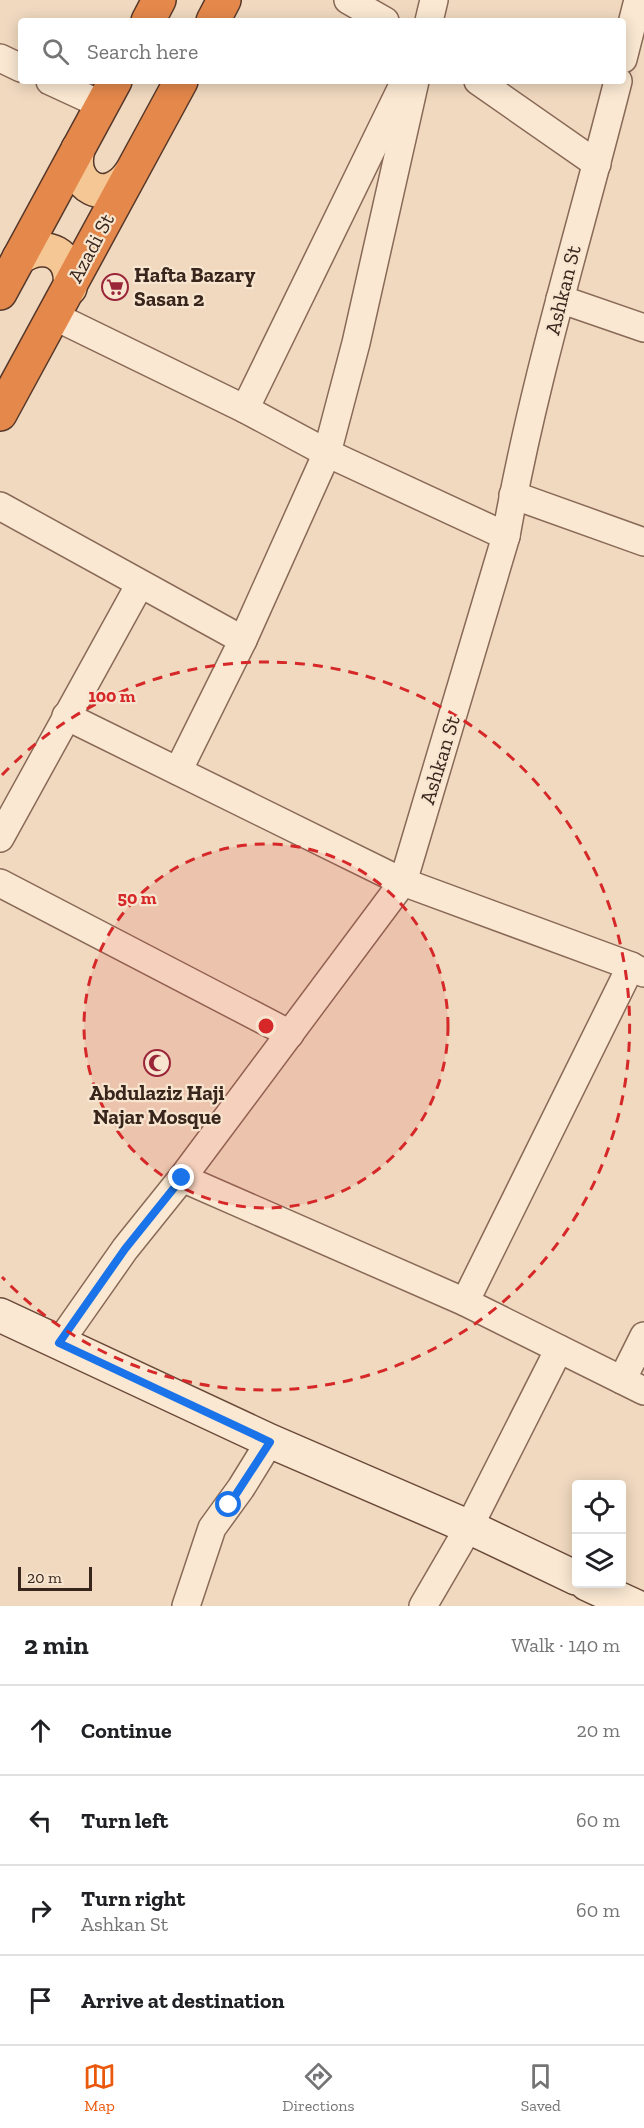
<!DOCTYPE html>
<html lang="en">
<head>
<meta charset="utf-8">
<style>
	:root { --surface:#fff; --page:#f2f2f2; --text:#202124; --muted:#757577; --line:#e0e0e0; --accent:#ea580c }
	body { margin:0; font-family:"Zilla Slab",serif; background:var(--page); color:var(--text) }
	.controls { position:absolute; right:18px; bottom:18px; display:grid; overflow:hidden; border-radius:6px; box-shadow:0 3px 15px #0003 }
	.controls button { width:54px; height:54px; display:grid; place-items:center; padding:0; border:0; border-bottom:2px solid var(--line); background:var(--surface); color:var(--text); font:30px sans-serif }
	.scale { position:absolute; left:18px; bottom:15px; width:74px; box-sizing:border-box; padding-left:6px; border:3px solid #38251c; border-top:0; font-size:16px; line-height:21px; white-space:nowrap; color:#38251c; -webkit-text-stroke:4px #f7e5cf; paint-order:stroke }
	.stop { position:absolute; width:18px; height:18px; margin:-14px; border:4px solid #1a73e8; border-radius:50%; background:#fff }
	.stop.end { background:#1a73e8; border-color:#fff; box-shadow:0 2px 6px #0008 }
	.list { margin:0; padding:0; list-style:none }
	h2 { display:flex; justify-content:space-between; align-items:center; height:78px; margin:0; padding:0 24px; font-size:26px }
	h2 small { font-size:20px; font-weight:400; color:var(--muted) }
	.list li { display:grid; grid-template-columns:39px 1fr auto; gap:18px; align-items:center; box-sizing:border-box; height:90px; padding:0 24px; border-top:2px solid var(--line) }
	.list b { display:block; font-size:22px; white-space:nowrap }
	.list p { margin:0; font-size:20px; white-space:nowrap; color:var(--muted) }
	.list em { font-size:20px; font-style:normal; color:var(--muted) }
	.icon { flex:none; width:33px; height:33px; fill:none; stroke:currentColor; stroke-width:2; stroke-linecap:round; stroke-linejoin:round }
	.map { position:relative; flex:none; width:644px; height:1606px; overflow:hidden }
	.search { position:absolute; background:var(--surface); box-shadow:0 3px 15px #0003; left:18px; right:18px; top:18px; height:66px; display:flex; align-items:center; gap:15px; box-sizing:border-box; padding:0 21px; border-radius:6px; color:var(--muted); font-size:22px }
	.sheet { height:438px; background:var(--surface) }
	nav { display:flex; justify-content:space-around; align-items:center; box-sizing:border-box; height:84px; border-top:2px solid var(--line); background:var(--surface); font-size:16px; color:var(--muted) }
	nav a { display:grid; justify-items:center; gap:3px }
	nav .on { color:var(--accent) }
	.map>svg:first-child { display:block }
	.lines { fill:none; stroke-linecap:round; stroke-linejoin:round }
	.street-casing { stroke:#896957; stroke-width:30 }
	.secondary-casing { stroke:#6b4a3a; stroke-width:36 }
	.primary-casing { stroke:#56382b; stroke-width:36 }
	.highway-casing { stroke:#56382b; stroke-width:36 }
	.street { stroke:#fae8d2; stroke-width:27 }
	.secondary { stroke:#fae8d2; stroke-width:33 }
	.primary { stroke:#f5c794; stroke-width:33 }
	.highway { stroke:#e4884b; stroke-width:33 }
	.route { stroke:#1a73e8; stroke-width:8 }
	.ring { fill:none; stroke:#d62828; stroke-width:3; stroke-dasharray:10 8 }
	.labels { text-anchor:middle; stroke-width:4.5; stroke-linejoin:round; paint-order:stroke }
	.street-label { font-size:21px; fill:#38251c; stroke:#f7e5cf }
	.poi-label { font-size:21px; font-weight:bold; fill:#38251c; stroke:#f7e5cf; text-anchor:start }
	.centre { fill:#d62828; stroke:#f7e5cf; stroke-width:3 }
	.ring-label { font-size:18px; text-anchor:middle; font-weight:bold; fill:#d62828; stroke:#f7e5cf; stroke-width:4.5; stroke-linejoin:round; paint-order:stroke }
</style>
</head>
<body>
<div class="map">
<svg width="644" height="1606" viewBox="0 0 644 1606">
	<rect width="100%" height="100%" fill="#f0d9bf"/>
	<g class="lines">
		<defs>
			<g id="street">
				<path d="M 348,0 L 385,21"/>
				<path d="M 429,21 L 434,0"/>
				<path d="M 0,58 L 21,68"/>
				<path d="M 623,59 L 638,0"/>
				<path d="M 50,81 L 102,105"/>
				<path d="M 478,81 L 597,164"/>
				<path d="M 560,299 L 644,328"/>
				<path d="M 54,316 L 245,409 L 327,453 L 506,536"/>
				<path d="M 245,409 L 403,85"/>
				<path d="M 513,495 L 644,542"/>
				<path d="M 0,506 L 243,640"/>
				<path d="M 66,716 L 403,882 L 631,966 L 644,973"/>
				<path d="M 178,771 L 243,640 L 327,453 L 356,343 L 415,81"/>
				<path d="M 0,838 L 140,584"/>
				<path d="M 0,883 L 290,1034"/>
				<path d="M 182,1178 L 465,1302 L 644,1391"/>
				<path d="M 465,1302 L 631,966"/>
				<path d="M 59,1343 L 125,1249 L 182,1178 L 403,882 L 506,536 C 533,382 580,232 618,81"/>
				<path d="M 622,1380 L 644,1336"/>
				<path d="M 186,1606 L 212,1528 L 241,1488 L 270,1441"/>
				<path d="M 423,1606 L 469,1527 L 559,1349"/>
			</g>
			<g id="secondary">
				<path d="M 0,1315 L 270,1441 L 469,1527 L 576,1578"/>
				<path d="M 587,1584 L 635,1606"/>
			</g>
			<g id="primary">
				<path d="M 78,149 C 68,187 107,207 130,174"/>
				<path d="M 19,258 C 46,239 74,254 70,288"/>
			</g>
			<g id="highway">
				<path d="M 148,21 L 159,0"/>
				<path d="M 213,21 L 224,0"/>
				<path d="M 0,293 L 115,81"/>
				<path d="M 0,414 L 181,81"/>
			</g>
		</defs>
		<use href="#street" class="street-casing"/>
		<use href="#secondary" class="secondary-casing"/>
		<use href="#primary" class="primary-casing"/>
		<use href="#highway" class="highway-casing"/>
		<use href="#street" class="street"/>
		<use href="#secondary" class="secondary"/>
		<use href="#primary" class="primary"/>
		<use href="#highway" class="highway"/>
	</g>
	<g class="lines">
		<path class="route" d="M 182,1178 L 125,1249 L 59,1343 L 270,1442 L 229,1505"/>
	</g>
	<circle cx="266" cy="1026" r="182" fill="#d62828" fill-opacity=".12"/>
	<g class="ring">
		<circle cx="266" cy="1026" r="182"/>
		<path d="M2 775A364 364 0 1 1 2 1277"/>
	</g>
	<defs>
		<symbol id="supermarket-ring" viewBox="-11 -11 22 22"><circle r="9.5" fill="#f7e5cf" stroke="#9a2438" stroke-width="1.5"/><path d="M-6-5.5h2.5l.6 2H6L4.5 2H-2.5L-4.4-4H-6ZM-1.5 3.2a1.3 1.3 0 1 0 .1 0ZM3 3.2a1.3 1.3 0 1 0 .1 0Z" fill="#9a2438"/></symbol>
		<symbol id="mosque-ring" viewBox="-11 -11 22 22"><circle r="9.5" fill="#f7e5cf" stroke="#9a2438" stroke-width="1.5"/><path d="M3.5-4.9A6 6 0 1 0 3.5 4.9A5 5 0 1 1 3.5-4.9Z" fill="#9a2438"/></symbol>
	</defs>
	<g fill-rule="evenodd">
		<use href="#supermarket-ring" x="100" y="272" width="30" height="30"/>
		<use href="#mosque-ring" x="142" y="1048" width="30" height="30"/>
	</g>
	<g class="labels">
		<g class="street-label">
			<text transform="translate(91 248) rotate(-62)" y="7">Azadi St</text>
			<text transform="translate(563 290) rotate(-76)" y="7">Ashkan St</text>
			<text transform="translate(440 760) rotate(-73)" y="7">Ashkan St</text>
		</g>
		<g class="poi-label">
			<text x="134" y="282">Hafta Bazary<tspan x="134" dy="24">Sasan 2</tspan></text>
			<text x="157" y="1100" text-anchor="middle">Abdulaziz Haji<tspan x="157" dy="24">Najar Mosque</tspan></text>
		</g>
	</g>
	<circle cx="266" cy="1026" r="9" class="centre"/>
	<g class="ring-label">
		<text x="112" y="702">100 m</text>
		<text x="137" y="904">50 m</text>
	</g>
</svg>
<div class="controls">
<button><svg class="icon" aria-label="locate" viewBox="0 0 24 24"><circle cx="12" cy="12" r="6"/><path d="M12 2v4M12 18v4M2 12h4M18 12h4"/></svg></button>
<button><svg class="icon" aria-label="layers" viewBox="0 0 24 24"><path d="M12 4l9 5-9 5-9-5zM3 14l9 5 9-5"/></svg></button>
</div>
<div class="scale">20 m</div>
<div class="stop" style="left:229px;top:1505px"></div>
<div class="stop end" style="left:182px;top:1178px"></div>
<div class="search"><svg class="icon" aria-label="search" viewBox="0 0 24 24"><circle cx="10" cy="10" r="6"/><path d="M15 15l6 6"/></svg>Search here</div>
</div>
<section class="sheet">
<h2>2 min<small>Walk · 140 m</small></h2>
<ul class="list">
<li><svg class="icon" aria-label="ahead" viewBox="0 0 24 24"><path d="M12 20V5M6 11l6-6 6 6"/></svg><div><b>Continue</b></div><em>20 m</em></li>
<li><svg class="icon" aria-label="left" viewBox="0 0 24 24"><path d="M17 20v-9H6M10 6l-5 5 5 5"/></svg><div><b>Turn left</b></div><em>60 m</em></li>
<li><svg class="icon" aria-label="right" viewBox="0 0 24 24"><path d="M7 20v-9h11M14 6l5 5-5 5"/></svg><div><b>Turn right</b><p>Ashkan St</p></div><em>60 m</em></li>
<li><svg class="icon" aria-label="arrive" viewBox="0 0 24 24"><path d="M6 21V4h12l-3 4 3 4H6"/></svg><div><b>Arrive at destination</b></div></li>
</ul>
</section>
<nav>
<a class="on"><svg class="icon" aria-label="map" viewBox="0 0 24 24"><path d="M3 6l6-2 6 2 6-2v14l-6 2-6-2-6 2zM9 4v14M15 6v14"/></svg>Map</a>
<a><svg class="icon" aria-label="directions" viewBox="0 0 24 24"><path d="M12 3l9 9-9 9-9-9zM9 14v-3h6M13 9l2 2-2 2"/></svg>Directions</a>
<a><svg class="icon" aria-label="saved" viewBox="0 0 24 24"><path d="M7 4h10v16l-5-4-5 4z"/></svg>Saved</a>
</nav>
</body>
</html>
